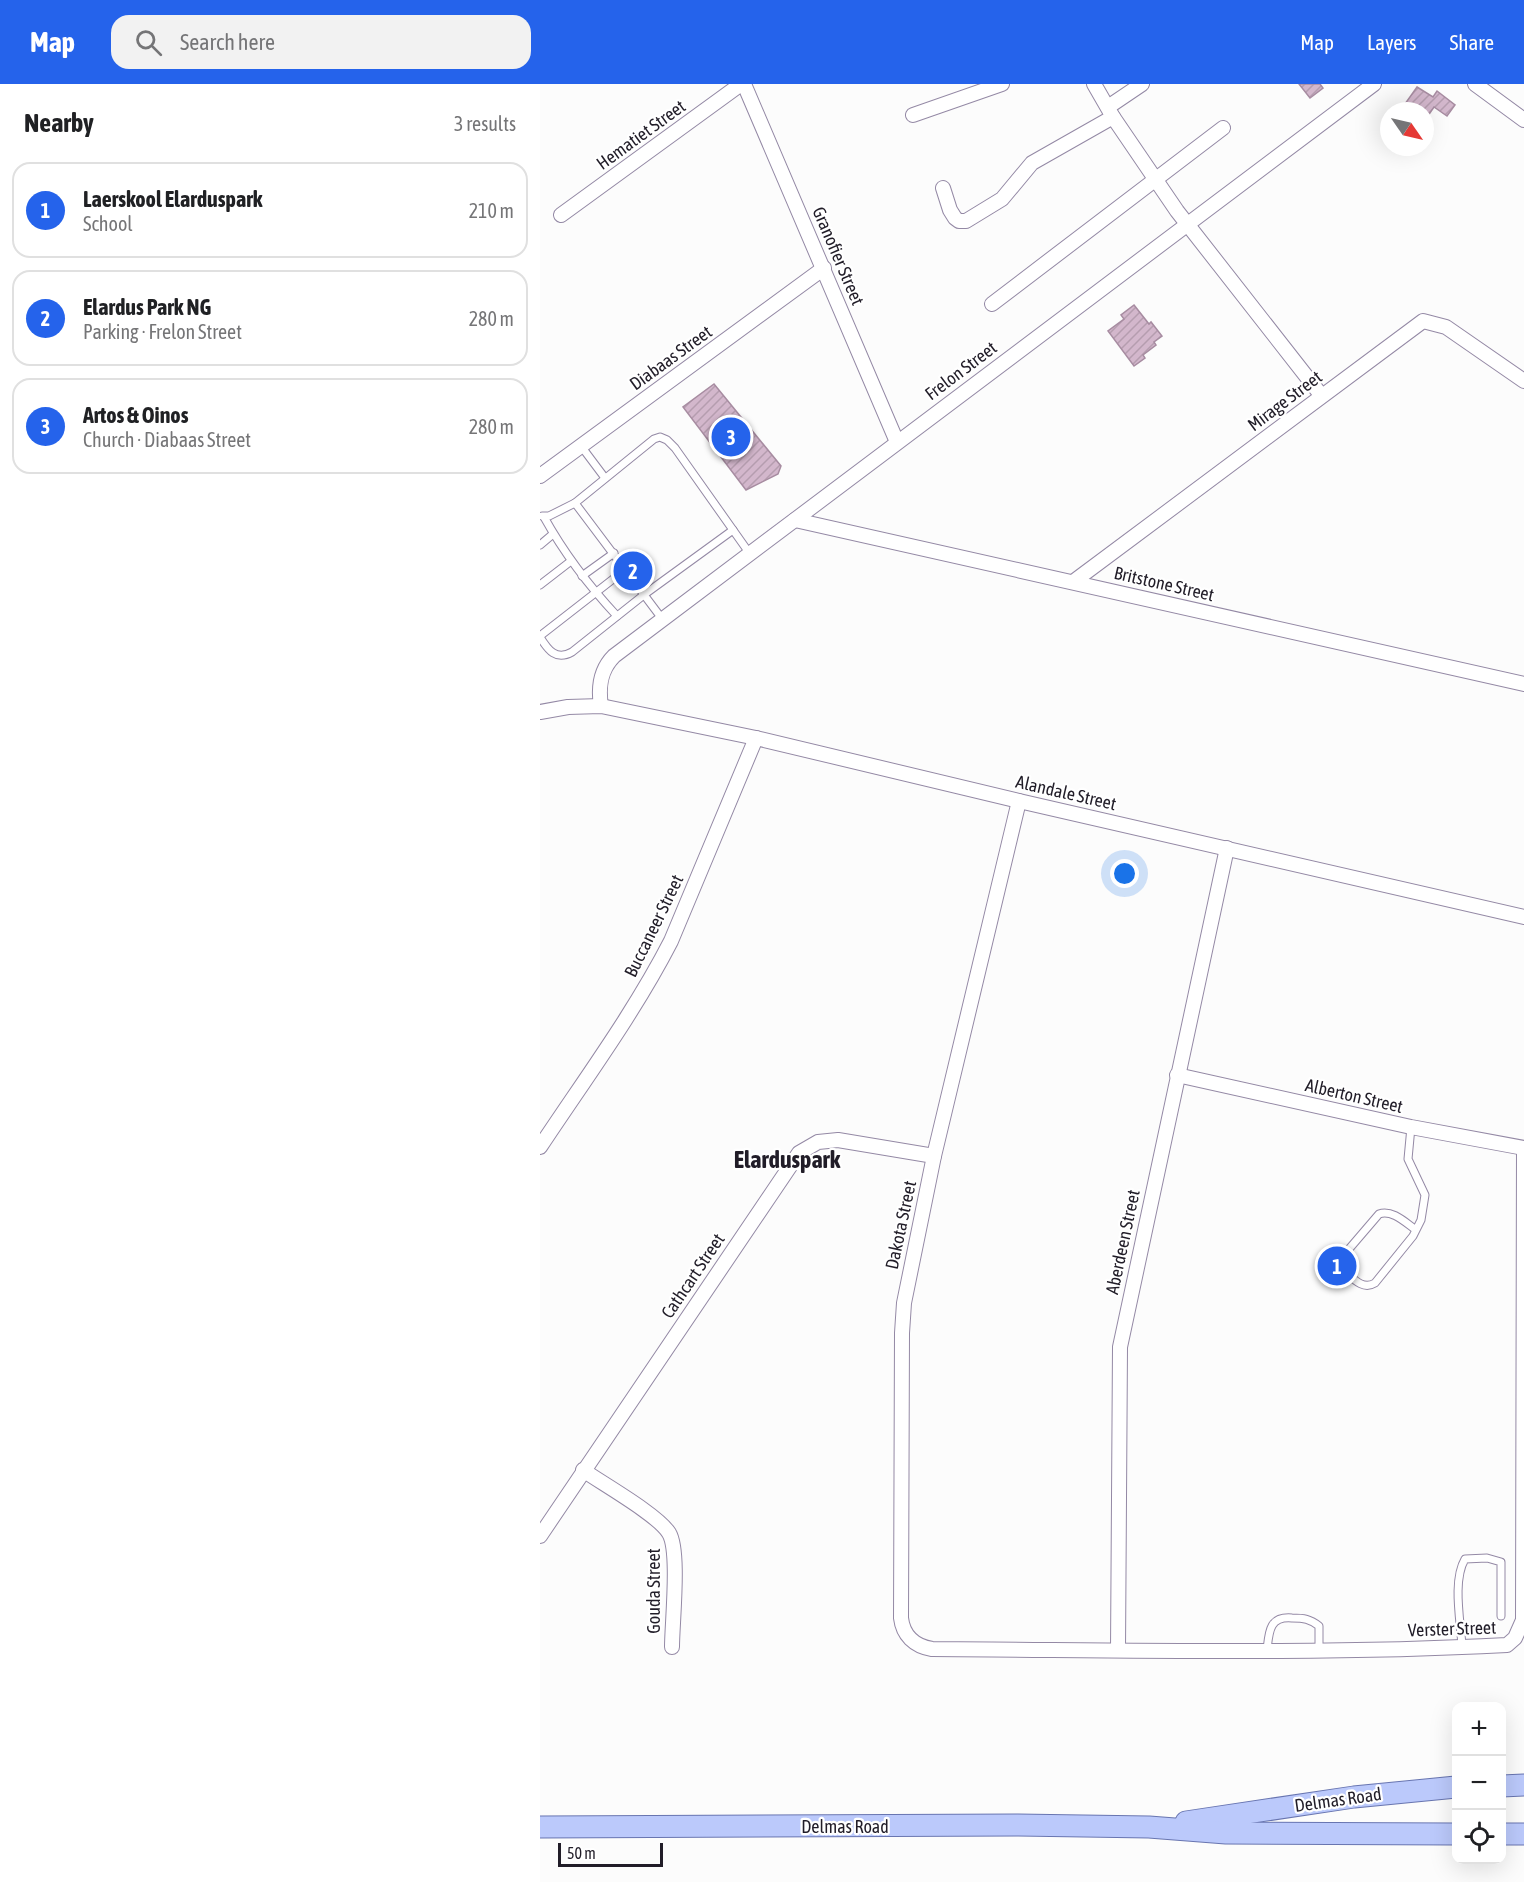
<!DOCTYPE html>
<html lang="en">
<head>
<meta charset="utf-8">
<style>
	:root { --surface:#fff; --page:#f2f2f2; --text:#202124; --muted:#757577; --line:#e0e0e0; --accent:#2563eb }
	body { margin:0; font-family:"Asap Condensed",sans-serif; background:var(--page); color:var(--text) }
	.controls { position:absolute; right:18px; bottom:18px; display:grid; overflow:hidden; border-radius:12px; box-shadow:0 6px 24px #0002 }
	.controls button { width:54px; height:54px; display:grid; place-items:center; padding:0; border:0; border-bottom:2px solid var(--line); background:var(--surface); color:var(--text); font:30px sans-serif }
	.compass { position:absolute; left:840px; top:18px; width:54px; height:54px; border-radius:50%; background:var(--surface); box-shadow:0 6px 24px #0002; rotate:124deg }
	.scale { position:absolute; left:18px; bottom:15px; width:105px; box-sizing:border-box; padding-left:6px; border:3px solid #211d28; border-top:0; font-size:16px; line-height:21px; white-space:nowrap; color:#211d28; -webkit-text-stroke:4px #fff; paint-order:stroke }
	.you { position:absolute; left:585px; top:790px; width:21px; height:21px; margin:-15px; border:4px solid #fff; border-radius:50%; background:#1a73e8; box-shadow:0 0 0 9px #1a73e833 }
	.badge { display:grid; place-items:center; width:39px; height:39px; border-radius:50%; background:var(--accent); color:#fff; font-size:20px; font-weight:700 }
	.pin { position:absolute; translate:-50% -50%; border:3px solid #fff; box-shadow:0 2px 6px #0006 }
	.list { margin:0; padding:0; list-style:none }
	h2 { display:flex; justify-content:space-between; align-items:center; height:78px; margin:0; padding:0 24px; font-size:26px }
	h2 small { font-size:20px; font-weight:400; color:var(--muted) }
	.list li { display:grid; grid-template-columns:39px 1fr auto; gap:18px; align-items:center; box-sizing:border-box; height:96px; margin:0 12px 12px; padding:0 12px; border:2px solid var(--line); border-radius:18px }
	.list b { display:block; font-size:22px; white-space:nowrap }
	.list p { margin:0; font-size:20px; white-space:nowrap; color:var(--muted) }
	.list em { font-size:20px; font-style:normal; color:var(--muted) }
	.icon { flex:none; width:33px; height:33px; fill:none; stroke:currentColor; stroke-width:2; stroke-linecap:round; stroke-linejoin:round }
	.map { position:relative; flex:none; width:984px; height:1798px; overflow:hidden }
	header { display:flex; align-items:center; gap:36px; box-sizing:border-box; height:84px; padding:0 30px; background:var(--accent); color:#fff }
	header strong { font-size:28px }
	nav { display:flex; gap:33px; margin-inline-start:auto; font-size:21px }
	.search { width:420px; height:54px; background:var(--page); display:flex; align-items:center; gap:15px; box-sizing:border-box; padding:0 21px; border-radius:18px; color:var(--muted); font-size:22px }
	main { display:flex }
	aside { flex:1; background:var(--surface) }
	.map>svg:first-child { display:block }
	.building { fill:url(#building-hatch); stroke:#a78ca1; stroke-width:1.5 }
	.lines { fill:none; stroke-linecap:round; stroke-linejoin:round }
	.service-casing { stroke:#9489a5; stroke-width:9 }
	.minor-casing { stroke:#9489a5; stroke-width:16 }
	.primary-casing { stroke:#6875b0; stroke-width:23 }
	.service { stroke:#fff; stroke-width:7 }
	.minor { stroke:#fff; stroke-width:14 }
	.primary { stroke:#bbc9fb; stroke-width:21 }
	.labels { text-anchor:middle; stroke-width:4.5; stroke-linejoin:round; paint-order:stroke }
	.street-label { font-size:18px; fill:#211d28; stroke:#fff }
	.district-label { font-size:24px; font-weight:bold; fill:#211d28; stroke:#fff }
</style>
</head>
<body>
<header>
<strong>Map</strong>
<div class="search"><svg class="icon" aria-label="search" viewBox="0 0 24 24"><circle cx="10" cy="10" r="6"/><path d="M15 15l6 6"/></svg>Search here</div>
<nav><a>Map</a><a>Layers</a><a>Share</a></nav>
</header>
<main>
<aside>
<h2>Nearby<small>3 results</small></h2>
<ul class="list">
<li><span class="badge">1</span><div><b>Laerskool Elarduspark</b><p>School</p></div><em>210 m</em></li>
<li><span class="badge">2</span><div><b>Elardus Park NG</b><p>Parking · Frelon Street</p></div><em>280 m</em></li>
<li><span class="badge">3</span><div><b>Artos &amp; Oinos</b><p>Church · Diabaas Street</p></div><em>280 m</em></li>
</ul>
</aside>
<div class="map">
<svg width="984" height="1798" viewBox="0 0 984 1798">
	<defs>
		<pattern id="building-hatch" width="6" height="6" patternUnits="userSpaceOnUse" patternTransform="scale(1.5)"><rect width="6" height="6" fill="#d3b7cc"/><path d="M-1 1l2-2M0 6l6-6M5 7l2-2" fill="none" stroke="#b59daf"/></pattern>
	</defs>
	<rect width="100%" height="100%" fill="#fcfcfc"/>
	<g class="building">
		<path d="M 759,0 L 780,0 L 783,4 L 770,14 Z"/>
		<path d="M 877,3 L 893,13 L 897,7 L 915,21 L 907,32 L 894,23 L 885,36 L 885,27 L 860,27 Z"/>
		<path d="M 594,221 L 609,240 L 611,238 L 622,252 L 614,258 L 616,261 L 603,271 L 605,274 L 594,282 L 568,247 L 584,235 L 581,231 Z"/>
		<path d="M 174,300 L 241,382 L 238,390 L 206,406 L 143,323 Z"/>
	</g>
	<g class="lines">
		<defs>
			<g id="service">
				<path d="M 41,362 L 65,394"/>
				<path d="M 2,432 L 9,432 L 35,419"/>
				<path d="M 4,433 C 24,469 49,502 77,532"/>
				<path d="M 0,461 L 13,450"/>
				<path d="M 42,492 L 74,469"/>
				<path d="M 0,501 L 31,477"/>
				<path d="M 123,536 L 35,419 L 114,355 L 120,353 L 127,356 L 135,364 L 210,470"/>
				<path d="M 0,552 L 86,485"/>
				<path d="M 0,553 C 8,566 16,577 32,568 L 105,510 L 193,446"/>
				<path d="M 871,1043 L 868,1075 L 885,1111 L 881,1136 L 873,1152 L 835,1199 C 822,1207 812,1193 802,1185 L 803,1172 L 839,1130 C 852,1125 866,1139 876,1146"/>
				<path d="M 922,1563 C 921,1539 912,1497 925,1475 L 947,1474 L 961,1478 L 961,1532"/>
				<path d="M 727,1566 C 729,1548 729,1532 752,1534 C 764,1534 770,1535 779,1542 L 779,1566"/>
			</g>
			<g id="minor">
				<path d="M 204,0 L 357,358"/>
				<path d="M 554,0 L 573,33 L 637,127 L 781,311"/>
				<path d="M 935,0 L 984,36"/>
				<path d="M 568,23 L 602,0"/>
				<path d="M 373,31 L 462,0"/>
				<path d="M 403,104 L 410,126 L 415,134 L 419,137 L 426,137 L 462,115 L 492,79 L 573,33"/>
				<path d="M 21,131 L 201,0"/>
				<path d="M 452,220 L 683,44"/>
				<path d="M 0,392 L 284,184"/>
				<path d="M 255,436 L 984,600"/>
				<path d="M 533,498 L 883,237 L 906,243 L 984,297"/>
				<path d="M 61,622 C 58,603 60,586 74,572 L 834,0"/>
				<path d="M 0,628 L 28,623 L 61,622 L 216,654 L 479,717 L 984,833"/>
				<path d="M 479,717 L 394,1072 L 364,1219 L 362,1249 L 361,1534 C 363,1551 374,1562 392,1565 C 583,1566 776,1571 967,1561 L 975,1554 L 983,1536 L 984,1064"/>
				<path d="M 637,991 L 871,1043 L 984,1064"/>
				<path d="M 0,1063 C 45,995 94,929 131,857 L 216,654"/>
				<path d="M 43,1386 C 63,1400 118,1431 129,1449 C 140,1467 132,1539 132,1563"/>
				<path d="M 0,1452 L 259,1069 L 278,1058 L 298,1056 L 394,1072"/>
				<path d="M 578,1566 L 580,1263 L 687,764"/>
			</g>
			<g id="primary">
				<path d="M 962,1702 L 984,1701"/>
				<path d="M 646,1738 L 814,1713 L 916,1703"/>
				<path d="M 0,1743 L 478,1741 L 609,1743 L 686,1749 L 916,1750"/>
				<path d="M 962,1750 L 984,1750"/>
			</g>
		</defs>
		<use href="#service" class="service-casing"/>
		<use href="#minor" class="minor-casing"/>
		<use href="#primary" class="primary-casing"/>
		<use href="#service" class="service"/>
		<use href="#minor" class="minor"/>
		<use href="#primary" class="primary"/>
	</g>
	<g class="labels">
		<g class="street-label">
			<text transform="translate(101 51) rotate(-36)" y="6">Hematiet Street</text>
			<text transform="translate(298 172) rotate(67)" y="6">Granofier Street</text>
			<text transform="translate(131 274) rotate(-36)" y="6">Diabaas Street</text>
			<text transform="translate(421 287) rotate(-37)" y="6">Frelon Street</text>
			<text transform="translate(745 317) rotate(-37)" y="6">Mirage Street</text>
			<text transform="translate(624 500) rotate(13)" y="6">Britstone Street</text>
			<text transform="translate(526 709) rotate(13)" y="6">Alandale Street</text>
			<text transform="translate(114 842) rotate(-64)" y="6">Buccaneer Street</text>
			<text transform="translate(814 1012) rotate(13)" y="6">Alberton Street</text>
			<text transform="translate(361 1141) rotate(-78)" y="6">Dakota Street</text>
			<text transform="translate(583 1158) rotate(-78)" y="6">Aberdeen Street</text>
			<text transform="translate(153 1192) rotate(-56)" y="6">Cathcart Street</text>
			<text transform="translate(114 1507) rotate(-90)" y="6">Gouda Street</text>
			<text transform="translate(912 1545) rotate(-2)" y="6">Verster Street</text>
			<text transform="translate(798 1716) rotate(-8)" y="6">Delmas Road</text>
			<text x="305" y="1749">Delmas Road</text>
		</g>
		<g class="district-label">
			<text x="247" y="1084">Elarduspark</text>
		</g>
	</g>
</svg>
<div class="controls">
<button>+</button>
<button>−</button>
<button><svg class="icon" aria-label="locate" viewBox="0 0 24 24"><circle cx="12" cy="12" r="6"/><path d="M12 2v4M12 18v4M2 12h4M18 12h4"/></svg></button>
</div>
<svg class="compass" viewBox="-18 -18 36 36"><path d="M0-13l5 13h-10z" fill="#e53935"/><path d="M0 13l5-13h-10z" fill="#757577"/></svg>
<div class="scale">50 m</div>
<div class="you"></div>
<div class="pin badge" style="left:797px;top:1182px">1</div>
<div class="pin badge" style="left:93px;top:487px">2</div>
<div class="pin badge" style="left:191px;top:353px">3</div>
</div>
</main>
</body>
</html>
